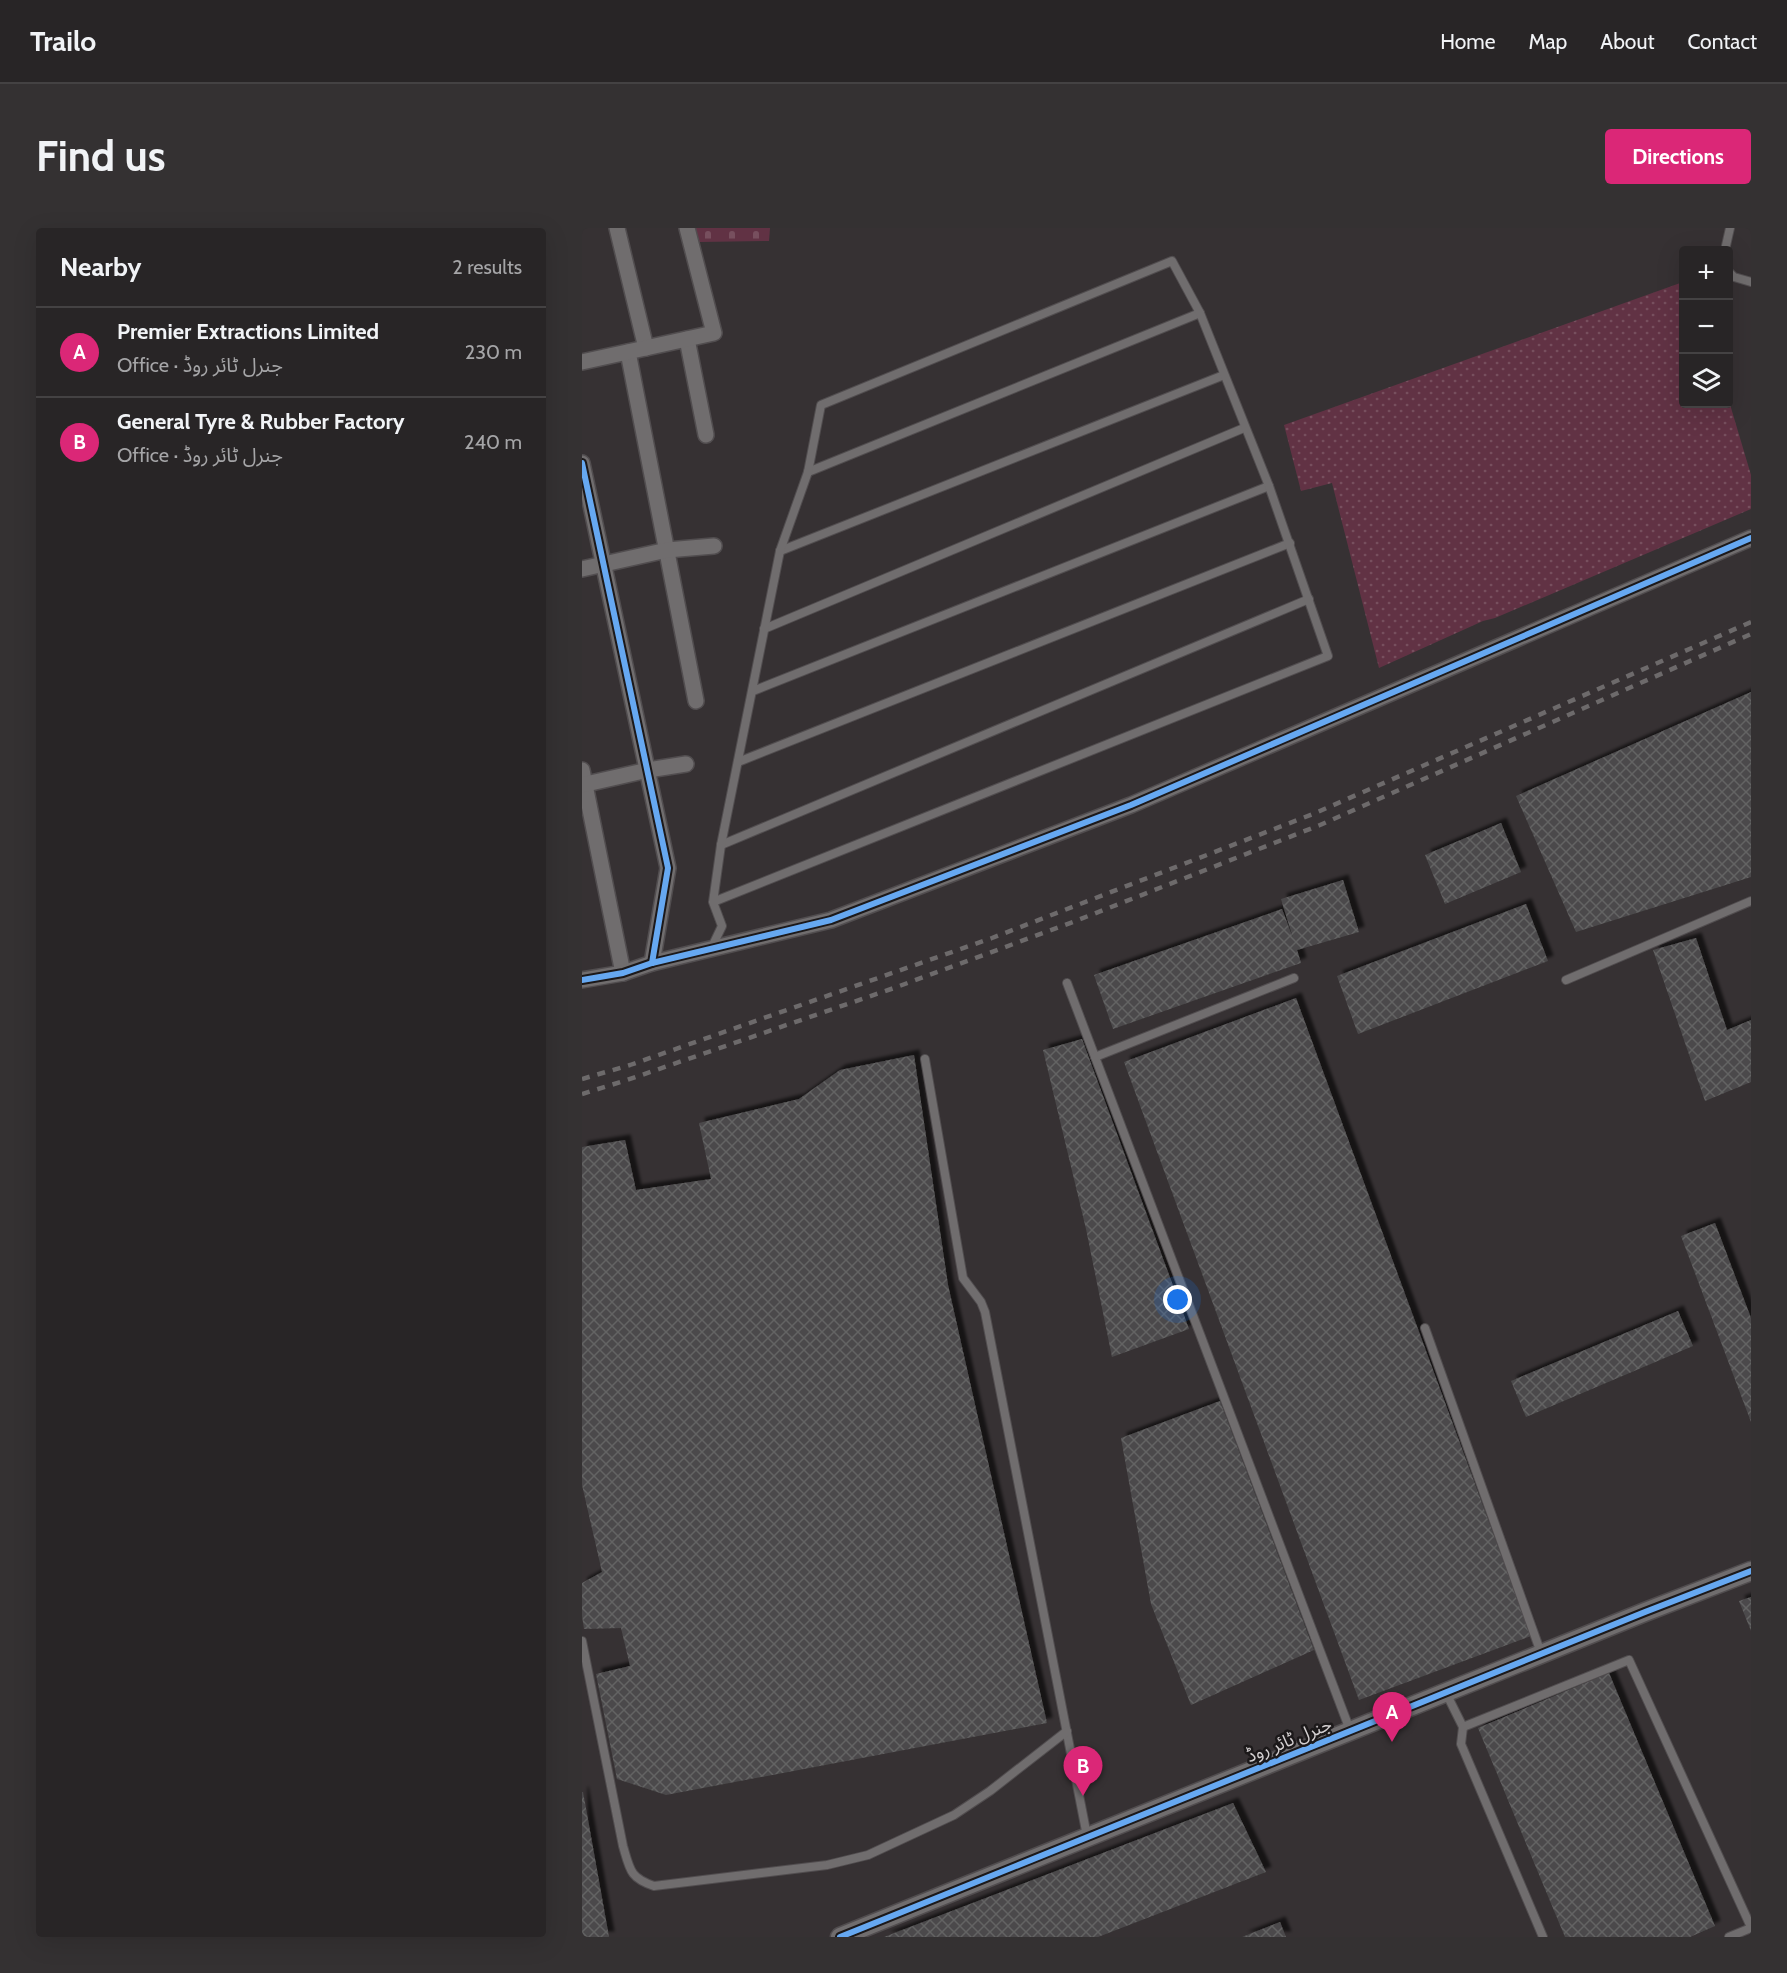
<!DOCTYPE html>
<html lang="en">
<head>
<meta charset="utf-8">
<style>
	:root { --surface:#282526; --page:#343132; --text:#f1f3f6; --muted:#a5a5a7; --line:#444243; --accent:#db2777 }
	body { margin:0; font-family:Cabin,"Noto Sans Arabic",sans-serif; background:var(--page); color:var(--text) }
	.controls { position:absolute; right:18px; top:18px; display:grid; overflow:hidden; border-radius:6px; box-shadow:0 6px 24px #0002 }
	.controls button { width:54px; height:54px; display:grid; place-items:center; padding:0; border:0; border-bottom:2px solid var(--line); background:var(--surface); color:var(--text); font:30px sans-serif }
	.you { position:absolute; left:596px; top:1072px; width:21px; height:21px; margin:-15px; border:4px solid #fff; border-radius:50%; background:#1a73e8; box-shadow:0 0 0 9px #1a73e833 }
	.badge { display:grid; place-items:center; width:39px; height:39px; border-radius:50%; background:var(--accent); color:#fff; font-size:20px; font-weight:700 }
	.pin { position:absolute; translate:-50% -50px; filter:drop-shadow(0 2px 3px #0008) }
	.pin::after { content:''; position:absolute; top:32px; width:21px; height:18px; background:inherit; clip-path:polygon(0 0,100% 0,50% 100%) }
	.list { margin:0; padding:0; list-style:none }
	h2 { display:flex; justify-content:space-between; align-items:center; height:78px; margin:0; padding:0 24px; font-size:26px }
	h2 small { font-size:20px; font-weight:400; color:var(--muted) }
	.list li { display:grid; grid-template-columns:39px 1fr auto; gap:18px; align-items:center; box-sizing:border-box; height:90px; padding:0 24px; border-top:2px solid var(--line) }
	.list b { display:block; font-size:22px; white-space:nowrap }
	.list p { margin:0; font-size:20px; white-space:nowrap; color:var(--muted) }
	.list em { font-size:20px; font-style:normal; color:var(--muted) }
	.icon { flex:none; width:33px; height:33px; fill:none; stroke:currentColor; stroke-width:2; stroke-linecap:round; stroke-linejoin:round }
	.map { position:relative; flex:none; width:1169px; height:1709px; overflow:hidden; border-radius:6px }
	header { display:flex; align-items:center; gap:36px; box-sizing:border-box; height:84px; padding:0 30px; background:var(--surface); border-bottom:2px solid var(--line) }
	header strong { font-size:28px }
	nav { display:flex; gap:33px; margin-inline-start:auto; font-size:21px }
	.intro { display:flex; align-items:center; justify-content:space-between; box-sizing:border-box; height:144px; padding:0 36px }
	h1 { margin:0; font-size:42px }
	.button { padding:15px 27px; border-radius:6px; background:var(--accent); color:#fff; font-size:21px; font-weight:700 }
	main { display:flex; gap:36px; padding:0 36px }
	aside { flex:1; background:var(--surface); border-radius:6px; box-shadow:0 6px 24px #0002 }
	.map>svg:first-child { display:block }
	.grass { fill:url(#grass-dots) }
	.cemetery { fill:url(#cemetery-stones) }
	.building { fill:url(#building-cross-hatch); filter:url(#shadow) }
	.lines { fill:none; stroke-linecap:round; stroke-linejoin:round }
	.service-casing { stroke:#514d4f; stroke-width:10 }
	.minor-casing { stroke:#514d4f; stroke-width:18 }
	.tertiary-casing { stroke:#514d4f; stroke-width:21 }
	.service { stroke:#706d6e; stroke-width:8 }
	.minor { stroke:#706d6e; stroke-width:15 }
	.tertiary { stroke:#706d6e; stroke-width:18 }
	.rail { stroke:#6d6a6b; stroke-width:4.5; stroke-dasharray:8 8; stroke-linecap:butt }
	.cycleway-casing { stroke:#1c191a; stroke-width:10 }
	.cycleway { stroke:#66a8f1; stroke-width:6 }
	.labels { text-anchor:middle; stroke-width:5; stroke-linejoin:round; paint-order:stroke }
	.street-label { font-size:18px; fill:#d4d0d1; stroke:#1c191a }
</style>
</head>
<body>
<header>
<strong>Trailo</strong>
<nav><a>Home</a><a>Map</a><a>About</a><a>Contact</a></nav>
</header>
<div class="intro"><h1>Find us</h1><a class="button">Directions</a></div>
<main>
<aside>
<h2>Nearby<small>2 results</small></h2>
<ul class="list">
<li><span class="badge">A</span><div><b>Premier Extractions Limited</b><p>Office · جنرل ٹائر روڈ</p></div><em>230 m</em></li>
<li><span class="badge">B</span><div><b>General Tyre &amp; Rubber Factory</b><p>Office · جنرل ٹائر روڈ</p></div><em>240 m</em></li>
</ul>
</aside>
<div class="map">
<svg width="1169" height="1709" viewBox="0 0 1169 1709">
	<defs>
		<pattern id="grass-dots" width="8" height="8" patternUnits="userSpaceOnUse" patternTransform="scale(1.5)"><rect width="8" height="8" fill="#613244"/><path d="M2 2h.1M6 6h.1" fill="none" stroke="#774f5e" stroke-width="1.8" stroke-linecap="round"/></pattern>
		<pattern id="cemetery-stones" width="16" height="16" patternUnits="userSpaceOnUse" patternTransform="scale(1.5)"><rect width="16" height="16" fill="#613244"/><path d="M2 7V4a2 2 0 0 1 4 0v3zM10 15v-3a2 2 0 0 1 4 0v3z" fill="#774f5e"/></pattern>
		<pattern id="building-cross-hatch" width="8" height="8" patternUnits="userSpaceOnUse" patternTransform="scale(1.5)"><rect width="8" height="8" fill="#4b4a4b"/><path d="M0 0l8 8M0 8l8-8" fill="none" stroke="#646364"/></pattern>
		<filter id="shadow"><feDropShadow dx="5.5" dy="-5.5" stdDeviation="1.5" flood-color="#0009"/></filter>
	</defs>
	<rect width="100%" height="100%" fill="#363133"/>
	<path class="grass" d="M 1101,54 L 1102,176 L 1146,176 L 1147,173 L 1169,247 L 1169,281 L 913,390 L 901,393 L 797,440 L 750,255 L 719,263 L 702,197 Z"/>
	<path class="cemetery" d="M 113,0 L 188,0 L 187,13 L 117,14 Z"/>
	<g class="building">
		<path d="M 1169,464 L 1169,649 L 994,704 L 934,568 Z"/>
		<path d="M 919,595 L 939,644 L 863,676 L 843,627 Z"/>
		<path d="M 761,652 L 777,704 L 715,722 L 719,735 L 531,801 L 512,747 L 700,681 L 711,710 L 699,671 Z"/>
		<path d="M 944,676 L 966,733 L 776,806 L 755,748 Z"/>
		<path d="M 1114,710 L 1145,802 L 1169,792 L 1169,854 L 1123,873 L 1071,722 Z"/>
		<path d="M 714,770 L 949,1408 L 777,1472 L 542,834 Z"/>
		<path d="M 500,811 L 607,1101 L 530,1129 L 504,1001 L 461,822 Z"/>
		<path d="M 332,827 L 366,1057 L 465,1495 L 84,1567 L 35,1551 L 14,1446 L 48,1438 L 39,1400 L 2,1401 L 0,1388 L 0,1355 L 20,1344 L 0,1257 L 0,919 L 43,912 L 54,962 L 129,951 L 117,895 L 217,871 L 258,842 Z"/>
		<path d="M 1133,995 L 1169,1090 L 1169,1194 L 1099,1008 Z"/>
		<path d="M 1096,1083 L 1111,1118 L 944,1189 L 929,1153 Z"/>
		<path d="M 638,1173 L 732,1422 L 609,1477 L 569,1376 L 539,1210 Z"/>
		<path d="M 1169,1369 L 1169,1403 L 1157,1373 Z"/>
		<path d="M 1027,1445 L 1133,1698 L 1108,1709 L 983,1709 L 896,1500 Z"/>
		<path d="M 0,1564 L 1,1564 L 27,1709 L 0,1709 Z"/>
		<path d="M 651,1575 L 684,1644 L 516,1709 L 302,1709 Z"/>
		<path d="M 698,1694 L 704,1709 L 660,1709 Z"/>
	</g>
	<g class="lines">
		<defs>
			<g id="service">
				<path d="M 1143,22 L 1148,0"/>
				<path d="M 1146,43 L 1152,49 L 1169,54"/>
				<path d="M 226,244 L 618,85"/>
				<path d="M 198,323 L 642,147"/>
				<path d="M 182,401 L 662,200"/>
				<path d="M 171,463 L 687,258"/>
				<path d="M 156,534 L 708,315"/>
				<path d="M 139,617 L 727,371"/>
				<path d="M 129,721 L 140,698 L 131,674 L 139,617 L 198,323 L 226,244 L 239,177 L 590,33 L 618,85 L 687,258 L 746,428 L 131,674"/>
				<path d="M 984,752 L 1169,673"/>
				<path d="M 485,755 L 768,1502"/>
				<path d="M 513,829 L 712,750"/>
				<path d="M 343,831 L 381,1050 L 399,1074 L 403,1084 L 505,1608"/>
				<path d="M 843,1100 L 959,1425"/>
				<path d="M 0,1413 L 41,1618 C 48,1642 48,1650 72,1658 L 245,1637 L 286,1627 L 372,1587 L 408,1563 L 485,1503"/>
				<path d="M 864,1465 L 881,1499 L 879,1516 L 961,1709"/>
				<path d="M 881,1499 L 1047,1432 L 1169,1699"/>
				<path d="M 1147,1709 L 1169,1700"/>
			</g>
			<g id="minor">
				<path d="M 35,0 L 64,120"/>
				<path d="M 105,111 L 124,207"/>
				<path d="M 46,124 L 114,473"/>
				<path d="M 0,134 L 132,105 L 105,0"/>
				<path d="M 0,235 L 86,640 L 70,735"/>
				<path d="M 0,341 L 85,322 L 132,318"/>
				<path d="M 0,542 L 41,745"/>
				<path d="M 0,557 L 66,542 L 104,536"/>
				<path d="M 0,752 L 41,745 L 70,735 L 249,692 L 549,577 L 1169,310"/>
			</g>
			<path id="tertiary" d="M 258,1709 L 1063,1384 L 1169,1343"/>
		</defs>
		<use href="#service" class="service-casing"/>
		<use href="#minor" class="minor-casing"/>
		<use href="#tertiary" class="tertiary-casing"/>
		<use href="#service" class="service"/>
		<use href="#minor" class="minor"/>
		<use href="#tertiary" class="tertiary"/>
		<g class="rail">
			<path d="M 0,851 L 48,837 L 410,710 L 731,586 L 1169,394"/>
			<path d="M 0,866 L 45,852 L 312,760 L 491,694 L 738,597 L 1169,406"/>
		</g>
		<defs>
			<g id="cycleway">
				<path d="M 0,235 L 86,640 L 70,735"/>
				<path d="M 0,752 L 41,745 L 70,735 L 249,692 L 549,577 L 1169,310"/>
				<path d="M 258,1709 L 1063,1384 L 1169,1343"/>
			</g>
		</defs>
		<use href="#cycleway" class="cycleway-casing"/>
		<use href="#cycleway" class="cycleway"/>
	</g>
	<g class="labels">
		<g class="street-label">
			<text transform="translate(707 1512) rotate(-22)" y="6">جنرل ٹائر روڈ</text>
		</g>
	</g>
</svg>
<div class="controls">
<button>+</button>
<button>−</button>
<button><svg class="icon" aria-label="layers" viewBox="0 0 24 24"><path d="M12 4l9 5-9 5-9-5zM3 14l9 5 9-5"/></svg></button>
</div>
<div class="you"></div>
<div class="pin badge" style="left:810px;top:1514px">A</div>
<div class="pin badge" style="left:501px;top:1568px">B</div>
</div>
</main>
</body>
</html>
